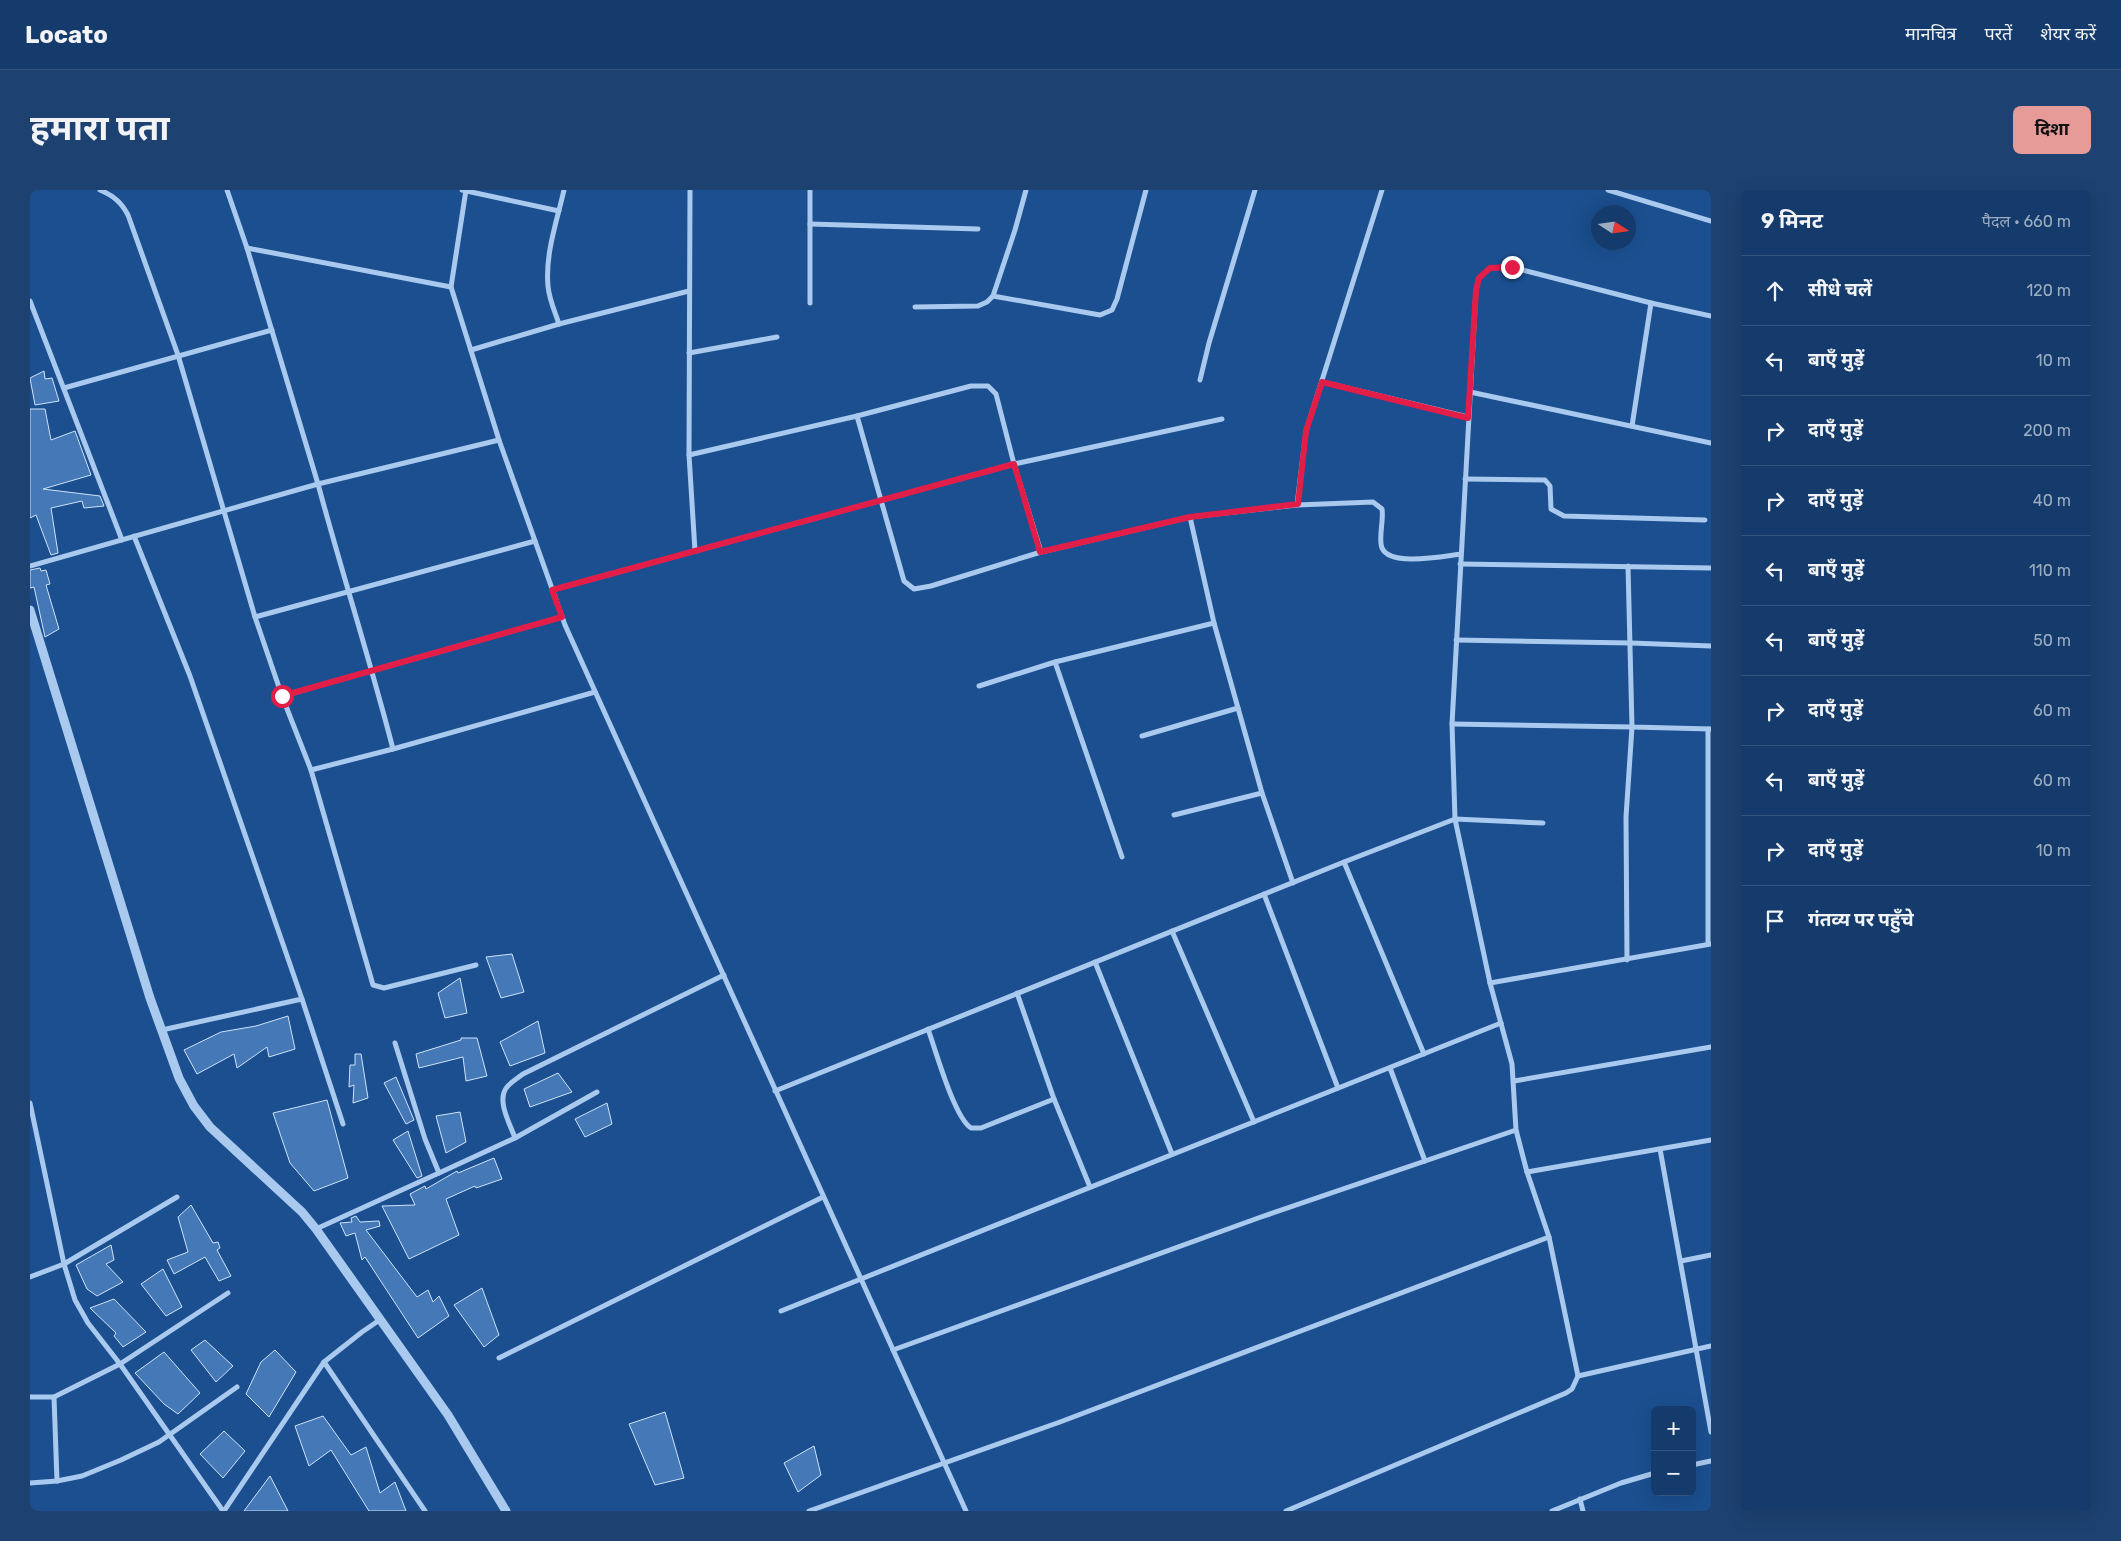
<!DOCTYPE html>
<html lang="hi">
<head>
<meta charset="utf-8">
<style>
	:root { --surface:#143b6b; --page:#1d4271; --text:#f1f3f6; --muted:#9dadc1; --line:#33557e; --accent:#e69b98 }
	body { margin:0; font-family:Rubik,"Noto Sans Devanagari",sans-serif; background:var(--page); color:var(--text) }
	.controls { position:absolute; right:15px; bottom:15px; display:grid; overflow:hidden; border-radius:8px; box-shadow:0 5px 20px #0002 }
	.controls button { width:45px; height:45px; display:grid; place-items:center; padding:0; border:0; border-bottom:1px solid var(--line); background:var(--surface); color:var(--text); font:25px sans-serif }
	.compass { position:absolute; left:1561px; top:15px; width:45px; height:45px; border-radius:50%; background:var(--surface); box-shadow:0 5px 20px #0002; rotate:102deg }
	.stop { position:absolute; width:15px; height:15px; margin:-11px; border:4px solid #e11d48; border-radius:50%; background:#fff }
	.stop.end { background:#e11d48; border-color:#fff; box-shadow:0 1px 5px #0008 }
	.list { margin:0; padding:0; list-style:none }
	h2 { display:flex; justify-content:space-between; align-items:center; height:65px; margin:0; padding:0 20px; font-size:21px }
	h2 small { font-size:16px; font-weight:400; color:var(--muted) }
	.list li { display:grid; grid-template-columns:32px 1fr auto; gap:15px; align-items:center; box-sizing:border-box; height:70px; padding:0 20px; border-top:1px solid var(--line) }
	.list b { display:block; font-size:19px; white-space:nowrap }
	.list em { font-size:16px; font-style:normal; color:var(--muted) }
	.icon { flex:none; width:28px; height:28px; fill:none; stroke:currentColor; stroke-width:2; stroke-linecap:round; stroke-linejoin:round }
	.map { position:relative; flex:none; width:1681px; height:1321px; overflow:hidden; border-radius:8px }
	header { display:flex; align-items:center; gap:30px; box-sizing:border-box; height:70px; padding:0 25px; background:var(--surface); border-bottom:1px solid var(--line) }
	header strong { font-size:24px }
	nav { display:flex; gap:28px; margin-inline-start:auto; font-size:18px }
	.intro { display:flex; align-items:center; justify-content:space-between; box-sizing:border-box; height:120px; padding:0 30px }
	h1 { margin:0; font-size:35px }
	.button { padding:12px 22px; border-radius:8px; background:var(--accent); color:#111; font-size:18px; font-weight:700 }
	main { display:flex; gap:30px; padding:0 30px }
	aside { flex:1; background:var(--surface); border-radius:8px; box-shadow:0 5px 20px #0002 }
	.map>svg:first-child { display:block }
	.building { fill:#4478b7; stroke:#cfe3fa }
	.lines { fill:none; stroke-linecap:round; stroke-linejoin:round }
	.minor { stroke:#a9c9ee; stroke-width:5 }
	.tertiary { stroke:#a9c9ee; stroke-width:9 }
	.route { stroke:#e11d48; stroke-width:6 }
</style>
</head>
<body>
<header>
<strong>Locato</strong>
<nav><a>मानचित्र</a><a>परतें</a><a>शेयर करें</a></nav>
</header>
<div class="intro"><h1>हमारा पता</h1><a class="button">दिशा</a></div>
<main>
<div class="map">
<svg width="1681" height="1321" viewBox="0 0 1681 1321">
	<rect width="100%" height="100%" fill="#1b4f8f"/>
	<g class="building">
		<path d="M 14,181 L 15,189 L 22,188 L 29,211 L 5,215 L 0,188 Z"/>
		<path d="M 0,219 L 15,219 L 21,250 L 45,241 L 61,285 L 13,299 L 70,306 L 74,316 L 54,318 L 52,311 L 21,318 L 28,363 L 21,365 L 6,325 L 0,328 Z"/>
		<path d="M 10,378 L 11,381 L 16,380 L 20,394 L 16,395 L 29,439 L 15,447 L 4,397 L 0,398 L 0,380 Z"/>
		<path d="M 482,764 L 494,802 L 471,808 L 456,767 Z"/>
		<path d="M 430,788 L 437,823 L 415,828 L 408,803 Z"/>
		<path d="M 258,826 L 265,859 L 239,867 L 237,857 L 207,878 L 204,864 L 167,884 L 154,860 L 191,842 L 226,836 Z"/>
		<path d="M 508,831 L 515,863 L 480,876 L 470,852 Z"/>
		<path d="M 431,848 L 447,848 L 457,886 L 436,891 L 433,867 L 389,878 L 386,864 L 431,850 Z"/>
		<path d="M 325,864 L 331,864 L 338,908 L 323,913 L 324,895 L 319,897 L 320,875 L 325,875 Z"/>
		<path d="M 528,883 L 542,902 L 500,917 L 494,899 Z"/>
		<path d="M 366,887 L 384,930 L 376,934 L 354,893 Z"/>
		<path d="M 297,910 L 318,988 L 284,1001 L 260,973 L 243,923 Z"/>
		<path d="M 577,913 L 582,934 L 555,947 L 545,929 Z"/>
		<path d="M 430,922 L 436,952 L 416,963 L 406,926 Z"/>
		<path d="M 378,941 L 392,986 L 387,988 L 363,950 Z"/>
		<path d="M 464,968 L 472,989 L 446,998 L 445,996 L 416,1009 L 429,1045 L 379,1069 L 352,1016 L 385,1015 L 380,1004 L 395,996 L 396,999 L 427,981 L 428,983 Z"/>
		<path d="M 161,1015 L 183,1053 L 188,1052 L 190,1058 L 187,1060 L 201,1086 L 189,1091 L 175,1067 L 144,1084 L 137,1070 L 158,1062 L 148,1027 Z"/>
		<path d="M 326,1026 L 330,1032 L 349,1031 L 350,1036 L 336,1040 L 387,1107 L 398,1100 L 403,1112 L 409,1106 L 419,1126 L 388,1148 L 335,1067 L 332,1070 L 325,1043 L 316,1046 L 310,1033 L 322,1032 L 321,1028 Z"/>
		<path d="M 81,1055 L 84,1070 L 76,1074 L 93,1092 L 67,1106 L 57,1099 L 46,1075 Z"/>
		<path d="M 133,1079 L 152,1117 L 136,1126 L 111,1094 Z"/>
		<path d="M 452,1098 L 469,1145 L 454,1157 L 424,1115 Z"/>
		<path d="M 84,1109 L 116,1142 L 93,1157 L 84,1146 L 86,1143 L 60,1118 Z"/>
		<path d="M 175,1150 L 203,1176 L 186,1192 L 161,1160 Z"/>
		<path d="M 245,1160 L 266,1182 L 239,1227 L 216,1204 L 231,1172 Z"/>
		<path d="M 134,1162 L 170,1203 L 148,1224 L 134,1214 L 105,1183 Z"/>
		<path d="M 635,1222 L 654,1288 L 625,1295 L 599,1234 Z"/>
		<path d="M 293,1226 L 321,1265 L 336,1257 L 350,1303 L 365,1292 L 376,1321 L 339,1321 L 301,1260 L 279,1276 L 265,1236 Z"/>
		<path d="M 194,1241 L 215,1261 L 193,1288 L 170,1264 Z"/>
		<path d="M 784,1256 L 791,1285 L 768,1302 L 754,1273 Z"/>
		<path d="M 240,1286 L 258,1321 L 214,1321 Z"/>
	</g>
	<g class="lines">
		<g class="minor">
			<path d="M 70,0 C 84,6 91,12 98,25 L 148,165 L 225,427 L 252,506 L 281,580 L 343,795 L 354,798 L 446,775"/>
			<path d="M 432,0 L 529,21"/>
			<path d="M 436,0 L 421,97 L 469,250 L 535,435 L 936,1321"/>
			<path d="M 534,0 C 527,31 515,64 518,96 C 519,109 525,122 529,134 L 659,101"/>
			<path d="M 660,0 L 659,265 L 827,226 L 874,391 L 884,399 L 901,396 L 1011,362 L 1160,327 L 1267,315 L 1276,241 L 1352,0"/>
			<path d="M 996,0 L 985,40 L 963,106 L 1070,125 L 1082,120 L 1087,109 L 1116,0"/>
			<path d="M 1578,0 L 1681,31"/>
			<path d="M 780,34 L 948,39"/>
			<path d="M 217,58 L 421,97"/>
			<path d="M 0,111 L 92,350"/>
			<path d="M 780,113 L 780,0"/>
			<path d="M 885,117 L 948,116 L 957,112 L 963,106"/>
			<path d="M 441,160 L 529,134"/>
			<path d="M 659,163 L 747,147"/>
			<path d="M 1170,190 L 1179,153 L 1225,0"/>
			<path d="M 1292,192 L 1438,227"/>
			<path d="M 34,198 L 242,140"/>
			<path d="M 1440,202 L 1681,253"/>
			<path d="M 1602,236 L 1621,113"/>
			<path d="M 659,265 L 665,361"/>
			<path d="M 1435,289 L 1515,290 L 1520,296 L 1521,319 L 1534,326 L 1675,330"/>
			<path d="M 1267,315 L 1343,312 L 1352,319 C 1354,331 1348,348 1352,358 C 1360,377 1414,366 1431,364"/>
			<path d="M 1160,327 L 1184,433 L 1232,603 L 1263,693"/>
			<path d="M 104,346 L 160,486 L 272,809 L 132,840"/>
			<path d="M 1011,362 L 984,274 L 1192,229"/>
			<path d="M 1430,374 L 1681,378"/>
			<path d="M 0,376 L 288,294 L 217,58 L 197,0"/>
			<path d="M 1598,376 L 1602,537 L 1681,539"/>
			<path d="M 522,400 L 984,274 L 966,204 L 958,196 L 941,196 L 827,226"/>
			<path d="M 225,427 L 505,351"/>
			<path d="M 1426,450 L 1601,453 L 1681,456"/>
			<path d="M 1025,472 L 1092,667"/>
			<path d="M 949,496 L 1025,472 L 1184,433"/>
			<path d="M 252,506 L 532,427"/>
			<path d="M 1422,534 L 1602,537 L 1596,627 L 1597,770"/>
			<path d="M 1678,539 L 1678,754"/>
			<path d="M 1112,546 L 1208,518"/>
			<path d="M 363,559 C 340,470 312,383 288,294 L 469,250"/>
			<path d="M 281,580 L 363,559 L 565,502"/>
			<path d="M 1144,625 L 1232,603"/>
			<path d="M 1314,672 L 1394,864"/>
			<path d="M 1234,704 L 1308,898"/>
			<path d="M 1142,741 L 1224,932"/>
			<path d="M 1065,772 L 1142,964"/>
			<path d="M 1460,793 L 1681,754"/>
			<path d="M 987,803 L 1024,909 L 1060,997"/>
			<path d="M 272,809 L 313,934"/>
			<path d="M 898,839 C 906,861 924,927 941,938 L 951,938 L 1024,909"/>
			<path d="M 1360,878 L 1395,971"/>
			<path d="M 1484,891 L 1681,857"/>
			<path d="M 745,901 L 1314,672 L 1425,629 L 1513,633"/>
			<path d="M 0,913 L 34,1074 L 45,1110 L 58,1133 L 90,1174 L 193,1321"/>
			<path d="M 485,948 L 567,902"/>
			<path d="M 1630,959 L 1681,1242"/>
			<path d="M 1497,982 L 1681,950"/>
			<path d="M 409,983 L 485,948 C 480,934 466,910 477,897 C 481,892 488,888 493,884 L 694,785"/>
			<path d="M 286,1039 L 409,983 L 395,949 L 365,853"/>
			<path d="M 1651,1071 L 1681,1065"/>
			<path d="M 0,1087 L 34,1074 L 147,1007"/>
			<path d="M 751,1121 L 1471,833"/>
			<path d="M 863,1160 L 1231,1027 L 1486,940"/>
			<path d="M 469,1168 L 793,1007"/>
			<path d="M 294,1172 L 395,1321"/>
			<path d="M 1548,1186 L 1519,1047 L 1497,982 L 1486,940 L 1482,874 L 1460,793 L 1425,629 L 1422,534 L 1446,100 L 1449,88 L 1460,78 L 1481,77 L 1621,113 L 1681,126"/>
			<path d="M 0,1207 L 24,1207 L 90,1174 L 198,1103"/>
			<path d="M 24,1207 L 27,1291"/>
			<path d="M 1662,1275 L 1681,1271"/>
			<path d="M 0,1293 L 27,1291 L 52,1286 L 91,1270 L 129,1252 L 207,1197"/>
			<path d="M 1550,1309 L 1553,1321"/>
			<path d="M 194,1321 L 294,1172 L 332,1142 L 351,1129"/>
			<path d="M 779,1321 L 1030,1232 L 1519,1047"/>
			<path d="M 1256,1321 L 1536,1203 L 1542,1199 L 1548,1186 L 1681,1156"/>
			<path d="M 1522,1321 L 1591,1293 L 1625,1283"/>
		</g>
		<path class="tertiary" d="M 0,420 L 120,808 L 149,888 L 164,916 L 180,937 L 272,1022 L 286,1039 L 418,1225 L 476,1321"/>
	</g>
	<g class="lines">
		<path class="route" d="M 252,506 L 532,427 L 522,400 L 984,274 L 1010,362 L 1160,327 L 1268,314 L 1276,241 L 1292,192 L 1438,228 L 1446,100 L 1449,88 L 1460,78 L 1482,77"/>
	</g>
</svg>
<div class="controls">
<button>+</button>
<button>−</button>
</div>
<svg class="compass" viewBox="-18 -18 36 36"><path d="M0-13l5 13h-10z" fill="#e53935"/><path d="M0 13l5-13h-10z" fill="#9dadc1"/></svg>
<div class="stop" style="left:252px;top:506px"></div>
<div class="stop end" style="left:1482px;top:77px"></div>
</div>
<aside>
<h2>9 मिनट<small>पैदल · 660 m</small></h2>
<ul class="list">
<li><svg class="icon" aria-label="ahead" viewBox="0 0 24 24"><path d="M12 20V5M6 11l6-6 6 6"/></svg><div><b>सीधे चलें</b></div><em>120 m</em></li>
<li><svg class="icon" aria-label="left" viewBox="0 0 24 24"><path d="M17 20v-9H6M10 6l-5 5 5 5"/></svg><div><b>बाएँ मुड़ें</b></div><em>10 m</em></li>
<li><svg class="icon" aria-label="right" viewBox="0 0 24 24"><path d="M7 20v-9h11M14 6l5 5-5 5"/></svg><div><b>दाएँ मुड़ें</b></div><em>200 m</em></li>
<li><svg class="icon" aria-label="right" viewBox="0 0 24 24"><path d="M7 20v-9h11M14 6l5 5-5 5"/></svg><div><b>दाएँ मुड़ें</b></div><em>40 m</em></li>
<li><svg class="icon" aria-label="left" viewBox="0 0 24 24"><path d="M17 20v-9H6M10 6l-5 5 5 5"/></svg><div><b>बाएँ मुड़ें</b></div><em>110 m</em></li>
<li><svg class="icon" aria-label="left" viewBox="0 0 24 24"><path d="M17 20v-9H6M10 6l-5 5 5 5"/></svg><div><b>बाएँ मुड़ें</b></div><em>50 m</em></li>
<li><svg class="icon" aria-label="right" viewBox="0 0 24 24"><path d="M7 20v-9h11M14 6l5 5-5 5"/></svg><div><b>दाएँ मुड़ें</b></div><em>60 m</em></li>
<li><svg class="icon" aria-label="left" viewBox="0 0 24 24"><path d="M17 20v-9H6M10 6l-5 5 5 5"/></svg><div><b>बाएँ मुड़ें</b></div><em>60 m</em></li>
<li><svg class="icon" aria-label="right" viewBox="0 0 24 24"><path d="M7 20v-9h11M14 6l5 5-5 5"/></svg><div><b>दाएँ मुड़ें</b></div><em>10 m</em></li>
<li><svg class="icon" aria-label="arrive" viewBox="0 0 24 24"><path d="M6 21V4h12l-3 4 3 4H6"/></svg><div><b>गंतव्य पर पहुँचे</b></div></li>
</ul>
</aside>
</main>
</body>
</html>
